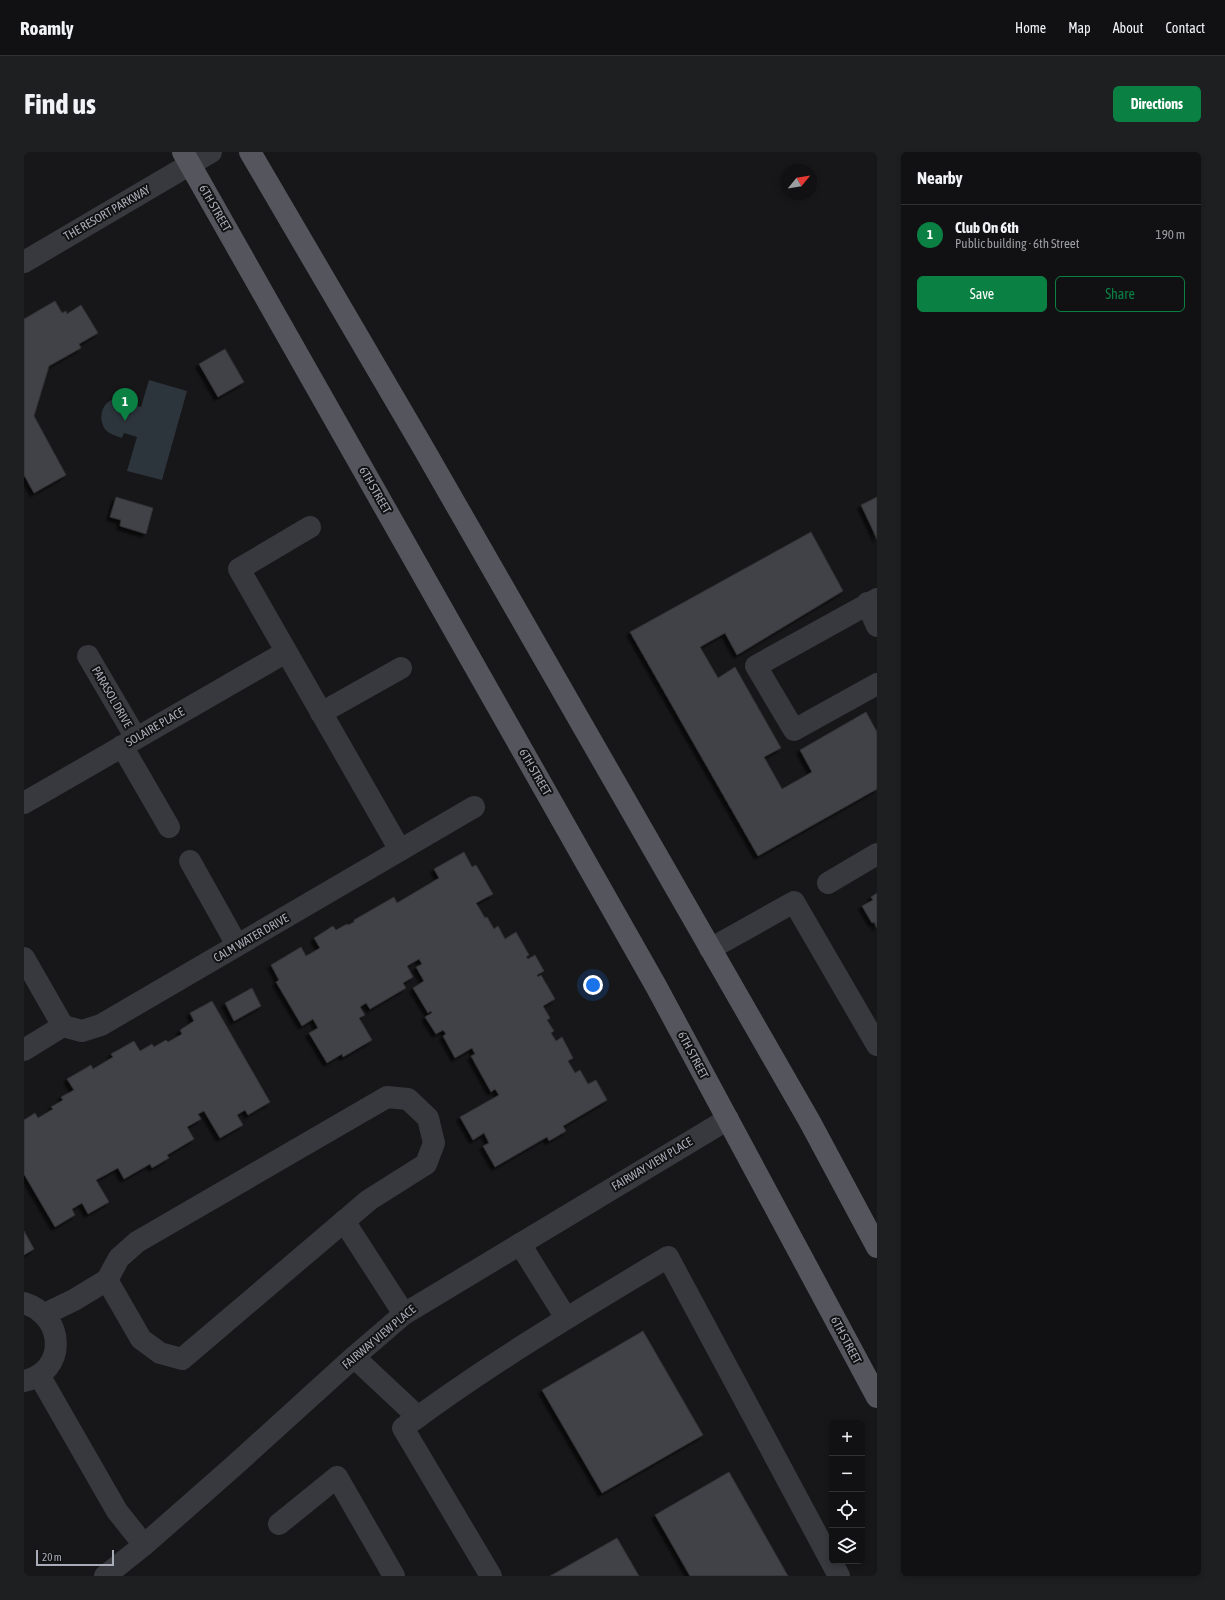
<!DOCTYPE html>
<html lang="en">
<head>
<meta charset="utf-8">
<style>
	:root { --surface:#111113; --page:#1e1f21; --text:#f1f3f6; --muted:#9c9da0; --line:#303133; --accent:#0b8043 }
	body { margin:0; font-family:"Asap Condensed",sans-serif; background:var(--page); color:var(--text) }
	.controls { position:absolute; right:12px; bottom:12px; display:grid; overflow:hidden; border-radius:6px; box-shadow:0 2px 6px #0003 }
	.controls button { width:36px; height:36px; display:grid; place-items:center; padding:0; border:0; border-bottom:1px solid var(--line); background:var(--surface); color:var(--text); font:20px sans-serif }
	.compass { position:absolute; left:757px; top:12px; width:36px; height:36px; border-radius:50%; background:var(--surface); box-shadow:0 2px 6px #0003; rotate:60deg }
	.scale { position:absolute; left:12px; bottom:10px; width:78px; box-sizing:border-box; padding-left:4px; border:2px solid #a9adb8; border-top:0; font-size:11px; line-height:14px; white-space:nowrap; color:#a9adb8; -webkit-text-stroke:3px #121214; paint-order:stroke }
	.you { position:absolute; left:569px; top:833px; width:14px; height:14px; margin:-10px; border:3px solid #fff; border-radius:50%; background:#1a73e8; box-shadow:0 0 0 6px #1a73e833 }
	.badge { display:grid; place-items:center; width:26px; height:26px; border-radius:50%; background:var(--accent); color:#fff; font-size:13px; font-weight:700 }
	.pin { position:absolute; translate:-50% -33px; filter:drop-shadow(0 1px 2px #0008) }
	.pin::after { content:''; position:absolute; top:21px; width:14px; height:12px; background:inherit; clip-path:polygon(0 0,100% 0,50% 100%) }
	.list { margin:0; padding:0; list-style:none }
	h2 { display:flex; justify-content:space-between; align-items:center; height:52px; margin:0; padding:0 16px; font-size:17px }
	h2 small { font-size:13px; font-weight:400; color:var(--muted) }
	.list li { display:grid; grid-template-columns:26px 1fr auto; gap:12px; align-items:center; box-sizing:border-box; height:60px; padding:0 16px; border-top:1px solid var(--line) }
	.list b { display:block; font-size:15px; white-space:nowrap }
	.list p { margin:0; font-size:13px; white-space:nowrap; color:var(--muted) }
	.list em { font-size:13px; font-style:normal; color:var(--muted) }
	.actions { display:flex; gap:8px; padding:12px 16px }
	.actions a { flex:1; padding:9px 0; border:1px solid var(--accent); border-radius:6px; text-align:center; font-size:14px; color:var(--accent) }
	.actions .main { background:var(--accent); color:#fff }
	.icon { flex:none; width:22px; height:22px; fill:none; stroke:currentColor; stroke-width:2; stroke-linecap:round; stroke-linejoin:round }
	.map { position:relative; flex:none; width:853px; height:1424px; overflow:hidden; border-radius:6px }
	header { display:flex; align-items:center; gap:24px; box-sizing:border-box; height:56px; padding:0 20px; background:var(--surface); border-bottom:1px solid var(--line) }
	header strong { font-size:19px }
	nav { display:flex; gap:22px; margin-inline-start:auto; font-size:14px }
	.intro { display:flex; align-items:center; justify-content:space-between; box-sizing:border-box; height:96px; padding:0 24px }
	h1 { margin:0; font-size:28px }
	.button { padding:10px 18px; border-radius:6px; background:var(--accent); color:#fff; font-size:14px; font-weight:700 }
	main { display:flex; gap:24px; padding:0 24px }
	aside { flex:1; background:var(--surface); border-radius:6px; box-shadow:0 2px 6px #0003 }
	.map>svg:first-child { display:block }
	.water { fill:#2d353c }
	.building { fill:#414246; stroke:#313135; filter:url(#shadow) }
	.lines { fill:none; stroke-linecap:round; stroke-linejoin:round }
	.minor { stroke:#38393e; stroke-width:22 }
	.major { stroke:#54555d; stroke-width:22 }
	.labels { text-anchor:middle; stroke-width:4; stroke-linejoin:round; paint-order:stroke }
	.street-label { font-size:12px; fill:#a9adb8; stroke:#121214 }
</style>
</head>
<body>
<header>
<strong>Roamly</strong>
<nav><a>Home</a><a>Map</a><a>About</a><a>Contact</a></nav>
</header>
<div class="intro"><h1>Find us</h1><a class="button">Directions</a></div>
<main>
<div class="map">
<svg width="853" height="1424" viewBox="0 0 853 1424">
	<defs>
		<filter id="shadow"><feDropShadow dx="-3.5" dy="3.5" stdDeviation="1" flood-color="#0009"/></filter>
	</defs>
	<rect width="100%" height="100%" fill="#171719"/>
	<path class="water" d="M 125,228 L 163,239 L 138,328 L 103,319 L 113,285 L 100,281 L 98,286 C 93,284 88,283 84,280 C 73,271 76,251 90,247 C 96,245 102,247 108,248 L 107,253 L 117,255 Z"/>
	<g class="building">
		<path d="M 31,149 L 38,161 L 42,159 L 43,162 L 57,153 L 74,181 L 55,192 L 57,196 L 25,214 L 10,264 L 42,323 L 10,341 L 0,323 L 0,167 Z"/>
		<path d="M 201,197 L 220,230 L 194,245 L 175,212 Z"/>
		<path d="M 92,345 L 129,356 L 122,382 L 96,374 L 97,368 L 86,365 Z"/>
		<path d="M 853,345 L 853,387 L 837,353 Z"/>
		<path d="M 787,380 L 819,439 L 713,503 L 701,481 L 676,495 L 694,526 L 711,515 L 757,596 L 740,605 L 758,637 L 788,620 L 776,598 L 842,560 L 853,580 L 853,637 L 734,704 L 606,480 Z"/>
		<path d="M 440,700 L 448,715 L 452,713 L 469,742 L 452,751 L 461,766 L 463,765 L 470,777 L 474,774 L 481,787 L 492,780 L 505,803 L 502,805 L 504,807 L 511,803 L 520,819 L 513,823 L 514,825 L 517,823 L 531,847 L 519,854 L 526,866 L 523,868 L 530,879 L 527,881 L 532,889 L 538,885 L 549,906 L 544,909 L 551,921 L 556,918 L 564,932 L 572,928 L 583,948 L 539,974 L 542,979 L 525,989 L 523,985 L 471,1015 L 459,994 L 465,991 L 460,981 L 449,988 L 436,965 L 475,943 L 471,937 L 467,940 L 447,904 L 451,902 L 448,896 L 431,906 L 419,884 L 422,882 L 419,878 L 412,882 L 401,865 L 408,861 L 407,859 L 404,861 L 389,836 L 400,829 L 392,815 L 398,812 L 395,807 L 383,814 L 389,825 L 379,831 L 382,836 L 346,857 L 342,851 L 336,855 L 341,863 L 335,866 L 348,888 L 319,905 L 318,902 L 303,911 L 285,881 L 294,876 L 289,867 L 278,874 L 252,830 L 255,828 L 247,813 L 277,795 L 282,804 L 296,796 L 290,786 L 309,774 L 312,778 L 323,772 L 324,773 L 330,770 L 330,768 L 370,745 L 373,751 L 415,726 L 410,717 Z"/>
		<path d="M 853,741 L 853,776 L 850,770 L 848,771 L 838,754 L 849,748 L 847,745 Z"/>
		<path d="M 228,836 L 237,854 L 210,869 L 201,851 Z"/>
		<path d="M 188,849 L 246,950 L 224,963 L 221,958 L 213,963 L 219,973 L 196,986 L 180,959 L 174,962 L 177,967 L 163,975 L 170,987 L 143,1003 L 145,1006 L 128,1016 L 126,1012 L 100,1027 L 94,1016 L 72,1028 L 85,1050 L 64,1062 L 58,1051 L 48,1057 L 51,1063 L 31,1075 L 0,1022 L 0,968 L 11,961 L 14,966 L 29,957 L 27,955 L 39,948 L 37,945 L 50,938 L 43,927 L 67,913 L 69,917 L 89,905 L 87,902 L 110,889 L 116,899 L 128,892 L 130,895 L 142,888 L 144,890 L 158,882 L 156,878 L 170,869 L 166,861 Z"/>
		<path d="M 0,1079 L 10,1097 L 0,1103 Z"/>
		<path d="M 619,1179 L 679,1283 L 578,1341 L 518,1238 Z"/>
		<path d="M 705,1320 L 764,1424 L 666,1424 L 631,1363 Z"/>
		<path d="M 593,1386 L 615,1424 L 526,1424 Z"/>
	</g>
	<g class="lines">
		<g class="minor">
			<path d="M 0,110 L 187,0"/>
			<path d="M 286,375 L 215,417 L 376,698"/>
			<path d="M 853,447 L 732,514 L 770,578 L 853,532"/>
			<path d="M 843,451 L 853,474"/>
			<path d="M 64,504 L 112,586"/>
			<path d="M 297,561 L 377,516"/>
			<path d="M 98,594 L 145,675"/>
			<path d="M 0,651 L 262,500"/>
			<path d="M 166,709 L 213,793"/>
			<path d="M 804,731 L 853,702"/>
			<path d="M 686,797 L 770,750 L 853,893"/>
			<path d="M 0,806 L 39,874"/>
			<path d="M 0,898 L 39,874 L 58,879 L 77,873 L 450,655"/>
			<path d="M 320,1069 L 380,1162"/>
			<path d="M 496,1092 L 542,1166"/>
			<path d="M 0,1151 C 42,1164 43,1220 0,1229"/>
			<path d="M 21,1162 L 50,1148 L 83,1128 L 95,1106 L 113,1090 L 363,945 L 384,947 L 404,966 L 410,991 L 402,1012 L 345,1048 L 158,1207 L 136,1201 L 117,1187 L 83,1128"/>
			<path d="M 330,1205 L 394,1265"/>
			<path d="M 15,1223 L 93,1359 L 120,1393"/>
			<path d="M 255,1372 L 313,1325 L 370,1424"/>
			<path d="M 81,1424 L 120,1393 L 211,1313 L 330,1205 L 380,1162 L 704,967"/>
			<path d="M 467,1424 L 379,1276 C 463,1213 554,1159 644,1105 L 815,1424"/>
		</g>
		<g class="major">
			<path d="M 159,0 L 632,834 L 853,1245"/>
			<path d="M 226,0 L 397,292 L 786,970 L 853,1095"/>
		</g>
	</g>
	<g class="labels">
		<g class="street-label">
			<text transform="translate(191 56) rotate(60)" y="4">6TH STREET</text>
			<text transform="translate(83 61) rotate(-30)" y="4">THE RESORT PARKWAY</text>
			<text transform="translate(351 338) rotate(60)" y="4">6TH STREET</text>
			<text transform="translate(88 545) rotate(60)" y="4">PARASOL DRIVE</text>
			<text transform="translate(131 575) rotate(-30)" y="4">SOLAIRE PLACE</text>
			<text transform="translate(511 620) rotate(60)" y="4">6TH STREET</text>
			<text transform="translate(227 786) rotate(-30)" y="4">CALM WATER DRIVE</text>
			<text transform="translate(669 903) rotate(62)" y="4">6TH STREET</text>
			<text transform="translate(628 1012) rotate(-31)" y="4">FAIRWAY VIEW PLACE</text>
			<text transform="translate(355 1185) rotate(-40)" y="4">FAIRWAY VIEW PLACE</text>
			<text transform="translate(822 1188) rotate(62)" y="4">6TH STREET</text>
		</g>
	</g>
</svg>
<div class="controls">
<button>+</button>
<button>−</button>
<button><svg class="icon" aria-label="locate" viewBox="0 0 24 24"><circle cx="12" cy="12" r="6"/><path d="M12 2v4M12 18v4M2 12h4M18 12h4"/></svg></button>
<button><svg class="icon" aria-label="layers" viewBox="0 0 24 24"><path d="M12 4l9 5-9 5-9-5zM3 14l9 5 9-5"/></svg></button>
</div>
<svg class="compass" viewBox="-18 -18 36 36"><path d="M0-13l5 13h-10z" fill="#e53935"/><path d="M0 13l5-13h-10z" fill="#9c9da0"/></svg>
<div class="scale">20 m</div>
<div class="you"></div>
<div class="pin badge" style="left:101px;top:269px">1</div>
</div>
<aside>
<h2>Nearby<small></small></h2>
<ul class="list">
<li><span class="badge">1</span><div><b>Club On 6th</b><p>Public building · 6th Street</p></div><em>190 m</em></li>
</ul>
<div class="actions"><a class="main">Save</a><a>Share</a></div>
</aside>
</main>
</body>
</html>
